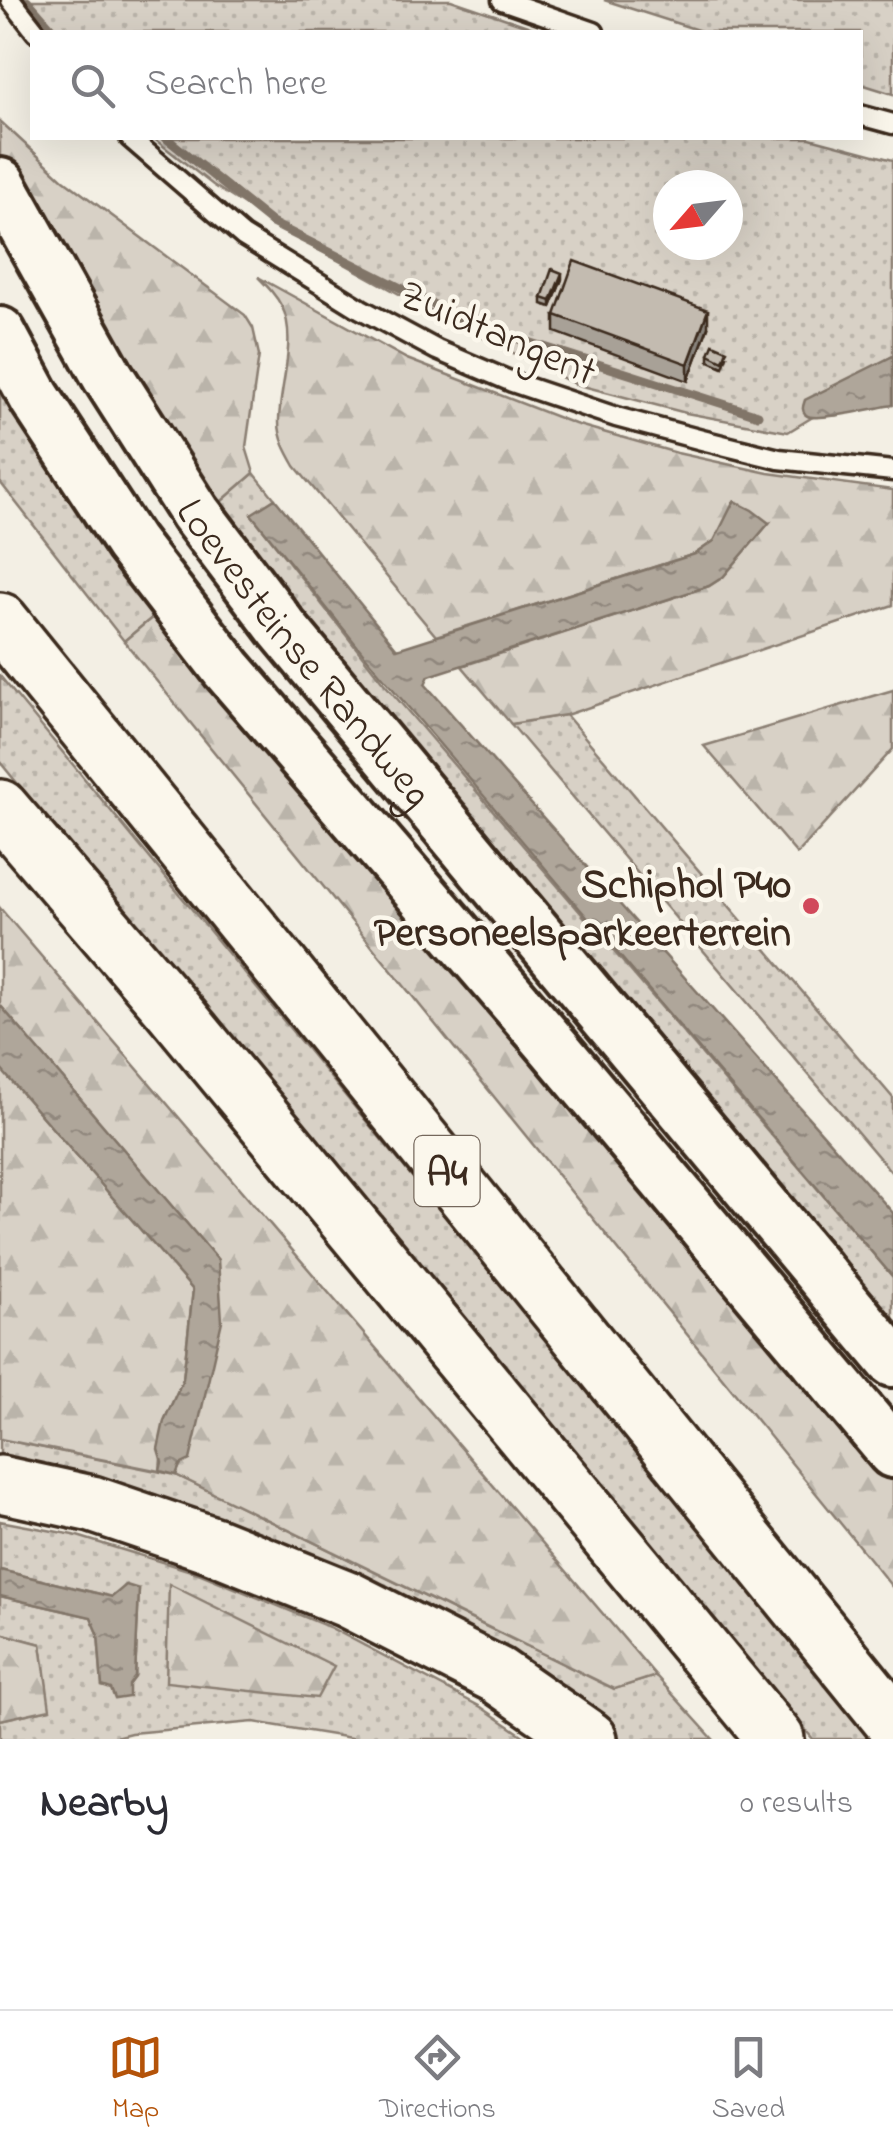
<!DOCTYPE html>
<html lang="en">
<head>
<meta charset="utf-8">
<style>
	:root { --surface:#fff; --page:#f2f2f3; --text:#2b2b33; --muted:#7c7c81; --line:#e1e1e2; --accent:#b45309 }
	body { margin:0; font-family:"Indie Flower",sans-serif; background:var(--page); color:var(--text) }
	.compass { position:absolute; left:653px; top:170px; width:90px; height:90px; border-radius:50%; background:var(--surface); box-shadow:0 10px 40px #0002; rotate:242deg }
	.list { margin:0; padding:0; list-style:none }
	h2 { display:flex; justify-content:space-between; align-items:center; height:130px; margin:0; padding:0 40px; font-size:42px }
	h2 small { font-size:32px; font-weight:400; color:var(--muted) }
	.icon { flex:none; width:55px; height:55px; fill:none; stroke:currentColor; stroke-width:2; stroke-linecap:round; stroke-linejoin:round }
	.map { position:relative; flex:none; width:893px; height:1739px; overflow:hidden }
	.search { position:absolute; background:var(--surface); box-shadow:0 10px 40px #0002; left:30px; right:30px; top:30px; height:110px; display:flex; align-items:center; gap:25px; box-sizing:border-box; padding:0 35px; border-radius:0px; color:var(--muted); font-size:38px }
	.sheet { height:270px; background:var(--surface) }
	nav { display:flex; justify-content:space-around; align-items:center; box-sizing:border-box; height:140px; border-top:2px solid var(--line); background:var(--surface); font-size:28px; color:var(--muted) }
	nav a { display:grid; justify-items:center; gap:5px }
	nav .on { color:var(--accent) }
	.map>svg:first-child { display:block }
	.grass { fill:url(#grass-dots); stroke:#8a7e72; stroke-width:2.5; fill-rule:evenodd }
	.forest { fill:url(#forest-firs); stroke:#8a7e72; stroke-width:2.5 }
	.water { fill:url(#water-ripples); stroke:#817468; stroke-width:2.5 }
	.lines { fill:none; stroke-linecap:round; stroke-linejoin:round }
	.stream { stroke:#817468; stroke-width:9 }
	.lane-casing { stroke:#3b2a1e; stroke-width:25 }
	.secondary-casing { stroke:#3b2a1e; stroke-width:58 }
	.highway-casing { stroke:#3b2a1e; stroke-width:62 }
	.lane { stroke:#fbf7ec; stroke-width:18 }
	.secondary { stroke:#fbf7ec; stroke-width:50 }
	.highway { stroke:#fbf7ec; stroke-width:55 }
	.wall { fill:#a8a197; stroke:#3b2a1e; stroke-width:2.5 }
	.shaded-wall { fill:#88837b; stroke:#3b2a1e; stroke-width:2.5 }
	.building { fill:#c3bbb0; stroke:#3b2a1e; stroke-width:2.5 }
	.poi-dot { fill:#d1495b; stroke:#fbf7ec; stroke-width:4 }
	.labels { text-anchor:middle; stroke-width:9; stroke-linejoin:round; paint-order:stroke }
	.shield { fill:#fbf7ec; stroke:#75685c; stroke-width:2.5 }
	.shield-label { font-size:40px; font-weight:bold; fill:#3b2a1e }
	.street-label { font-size:42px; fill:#3b2a1e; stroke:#fbf7ec }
	.poi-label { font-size:42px; font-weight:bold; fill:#3b2a1e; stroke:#fbf7ec; text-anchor:end }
</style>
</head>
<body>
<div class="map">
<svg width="893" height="1739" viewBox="0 0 893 1739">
	<defs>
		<pattern id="grass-dots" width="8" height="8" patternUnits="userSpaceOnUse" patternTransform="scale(2.5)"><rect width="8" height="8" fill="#d8d1c6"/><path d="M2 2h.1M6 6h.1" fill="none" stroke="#bab4aa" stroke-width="1.8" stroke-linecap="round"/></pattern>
		<pattern id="forest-firs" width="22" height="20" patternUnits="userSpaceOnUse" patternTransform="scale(2.5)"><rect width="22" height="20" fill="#d8d1c6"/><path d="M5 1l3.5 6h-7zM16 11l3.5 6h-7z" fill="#bab4aa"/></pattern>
		<pattern id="water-ripples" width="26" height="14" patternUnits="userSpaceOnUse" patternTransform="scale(2.5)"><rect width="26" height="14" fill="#afa69a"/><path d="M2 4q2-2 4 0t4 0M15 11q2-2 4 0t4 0" fill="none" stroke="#90877d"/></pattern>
	</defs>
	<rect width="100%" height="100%" fill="#f3efe4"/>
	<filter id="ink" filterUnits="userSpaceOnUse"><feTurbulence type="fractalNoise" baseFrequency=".01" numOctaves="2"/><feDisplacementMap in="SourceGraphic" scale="20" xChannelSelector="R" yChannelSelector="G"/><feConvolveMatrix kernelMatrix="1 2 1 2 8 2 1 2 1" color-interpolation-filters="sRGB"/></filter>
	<g filter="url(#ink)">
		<g class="grass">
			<path d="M 15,0 L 451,0 L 545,32 L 40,32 Z"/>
			<path d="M 604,0 L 893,0 L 893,94 L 861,84 L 860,32 L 704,32 Z"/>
			<path d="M 153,138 L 810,138 L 893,160 L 893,356 L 864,372 L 806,415 L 811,418 L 788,432 L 686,413 L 575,384 L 430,311 L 285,231 L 213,185 ZM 668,185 L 728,185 L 728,245 L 668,245 Z"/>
			<path d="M 0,356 L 165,607 L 124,641 L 0,482 Z"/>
			<path d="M 254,473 L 275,499 L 252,515 L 382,681 L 893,1277 L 893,1320 L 208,513 Z"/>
			<path d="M 0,676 L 697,1523 L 870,1739 L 813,1739 L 190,995 L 0,762 Z"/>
			<path d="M 566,715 L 893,1098 L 893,1174 L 511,724 Z"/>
			<path d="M 0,1439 L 176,1475 L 614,1689 L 656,1676 L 713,1739 L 621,1739 L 511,1667 L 0,1472 Z"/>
			<path d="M 0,1521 L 74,1535 L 201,1574 L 329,1627 L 481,1707 L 528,1739 L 357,1739 L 254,1722 L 131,1733 L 107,1739 L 0,1739 L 0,1720 L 49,1709 L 41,1644 L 0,1633 L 0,1596 L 91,1617 L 98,1633 L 102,1686 L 129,1685 L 135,1677 L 139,1589 L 113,1597 L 0,1570 Z"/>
		</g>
		<g class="forest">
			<path d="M 0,121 L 64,180 L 245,315 L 253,328 L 259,355 L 246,447 L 254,473 L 208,513 L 0,169 Z"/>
			<path d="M 258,277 L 407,359 L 575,424 L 677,453 L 768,473 L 893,490 L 893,605 L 566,715 L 511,724 L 462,666 L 709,586 L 723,577 L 769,523 L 714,541 L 695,554 L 436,636 L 295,466 C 287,452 279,438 279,422 C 279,388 298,338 282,307 C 276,295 267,286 258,277 Z"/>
			<path d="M 165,607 L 893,1473 L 893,1588 L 124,641 Z"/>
			<path d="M 893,690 L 893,749 L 797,854 L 704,746 Z"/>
			<path d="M 0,908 L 656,1676 L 615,1689 L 176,1475 L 180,1465 L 218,1260 L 0,1005 Z"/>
			<path d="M 0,1068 L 193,1290 L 183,1379 L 164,1421 L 160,1471 L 0,1439 Z"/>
			<path d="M 169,1584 L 334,1666 L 317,1698 L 166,1682 Z"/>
			<path d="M 0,1633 L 41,1644 L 50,1709 L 0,1720 Z"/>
		</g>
		<g class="water">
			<path d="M 893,356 L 893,405 C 878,407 814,423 806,415 C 801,410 803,406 805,400 Z"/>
			<path d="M 275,499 L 397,649 L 695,554 L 714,541 L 734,501 L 752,510 L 769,523 L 723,577 L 709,586 L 429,676 L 425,684 L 893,1213 L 893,1277 L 375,668 L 251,514 Z"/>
			<path d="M 0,1005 L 218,1260 L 222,1321 L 190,1460 L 180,1465 L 176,1475 L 160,1471 L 162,1462 L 158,1449 L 164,1421 L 183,1379 L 193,1290 L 0,1068 Z"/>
			<path d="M 0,1570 L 112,1597 L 126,1585 L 139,1589 L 135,1677 L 129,1685 L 129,1697 L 115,1699 L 111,1689 L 102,1686 L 98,1633 L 91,1617 L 0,1596 Z"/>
		</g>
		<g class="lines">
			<g class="stream">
				<path d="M 27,0 L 55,32"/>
				<path d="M 166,138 L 272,223 L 472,324 L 758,415"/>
			</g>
			<defs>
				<g id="lane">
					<path d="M 11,0 L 36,32"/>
					<path d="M 502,0 L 594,32"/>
					<path d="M 860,115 L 893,124"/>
					<path d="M 130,138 L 243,236 L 361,309 L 437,350 L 512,382 L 616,417 L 702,440 L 779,459 L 893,471"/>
				</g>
				<g id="secondary">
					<path id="s1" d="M 0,184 L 107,375 L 195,513 L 282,628 L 893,1361"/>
					<path d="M 0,333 L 35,398 L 130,543 L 227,669 L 546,1038 L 893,1452"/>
				</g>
				<g id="highway">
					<path d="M 0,621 L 893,1722"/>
					<path d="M 0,808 L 170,1006 L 776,1739"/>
					<path d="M 0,1484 L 92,1504 L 213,1545 L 347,1599 L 497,1675 L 589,1739"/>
				</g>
			</defs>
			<use href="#lane" class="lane-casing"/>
			<use href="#secondary" class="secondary-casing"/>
			<use href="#highway" class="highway-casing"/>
			<use href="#lane" class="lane"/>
			<use href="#secondary" class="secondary"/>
			<use href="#highway" class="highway"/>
		</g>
		<g class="wall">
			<path d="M 562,279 L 551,307 L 542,304 L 542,298 Z"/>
			<path d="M 555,315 L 708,327 L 688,381 L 555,332 Z"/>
			<path d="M 709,354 L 727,356 L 723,367 L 709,361 Z"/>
		</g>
		<g class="shaded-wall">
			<path d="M 562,273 L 562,279 L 551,307 L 551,301 Z"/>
			<path d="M 708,310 L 708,327 L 688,381 L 688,364 Z"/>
		</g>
		<g class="building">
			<path d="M 574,261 L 708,310 L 688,364 L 555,315 Z"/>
			<path d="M 552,269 L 562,273 L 551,301 L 542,298 Z"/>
			<path d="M 713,344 L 727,350 L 723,361 L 709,354 Z"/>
		</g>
	</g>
	<circle class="poi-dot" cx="811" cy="906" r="10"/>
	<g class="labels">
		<rect class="shield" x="414.5" y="1136" width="65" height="70" rx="8"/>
		<g class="shield-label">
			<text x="447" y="1185">A4</text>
		</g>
		<g class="street-label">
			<text transform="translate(499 331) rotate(23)" y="15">Zuidtangent</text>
			<text dy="15" stroke="none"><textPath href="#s1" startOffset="560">Loevesteinse Randweg</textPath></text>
		</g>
		<g class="poi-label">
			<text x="791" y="897">Schiphol P40<tspan x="791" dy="48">Personeelsparkeerterrein</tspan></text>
		</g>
	</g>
</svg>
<svg class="compass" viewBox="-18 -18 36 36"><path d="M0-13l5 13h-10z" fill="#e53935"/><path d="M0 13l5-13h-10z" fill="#7c7c81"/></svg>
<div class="search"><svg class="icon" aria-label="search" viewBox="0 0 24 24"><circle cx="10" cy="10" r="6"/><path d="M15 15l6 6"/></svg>Search here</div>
</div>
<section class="sheet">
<h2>Nearby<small>0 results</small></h2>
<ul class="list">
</ul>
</section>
<nav>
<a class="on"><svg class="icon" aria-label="map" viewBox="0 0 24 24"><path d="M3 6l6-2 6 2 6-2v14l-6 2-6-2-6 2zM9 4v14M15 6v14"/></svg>Map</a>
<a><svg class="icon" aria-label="directions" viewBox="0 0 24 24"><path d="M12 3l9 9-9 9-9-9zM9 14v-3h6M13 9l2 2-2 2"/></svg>Directions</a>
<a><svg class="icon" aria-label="saved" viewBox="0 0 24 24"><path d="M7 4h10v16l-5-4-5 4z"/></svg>Saved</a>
</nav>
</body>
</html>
